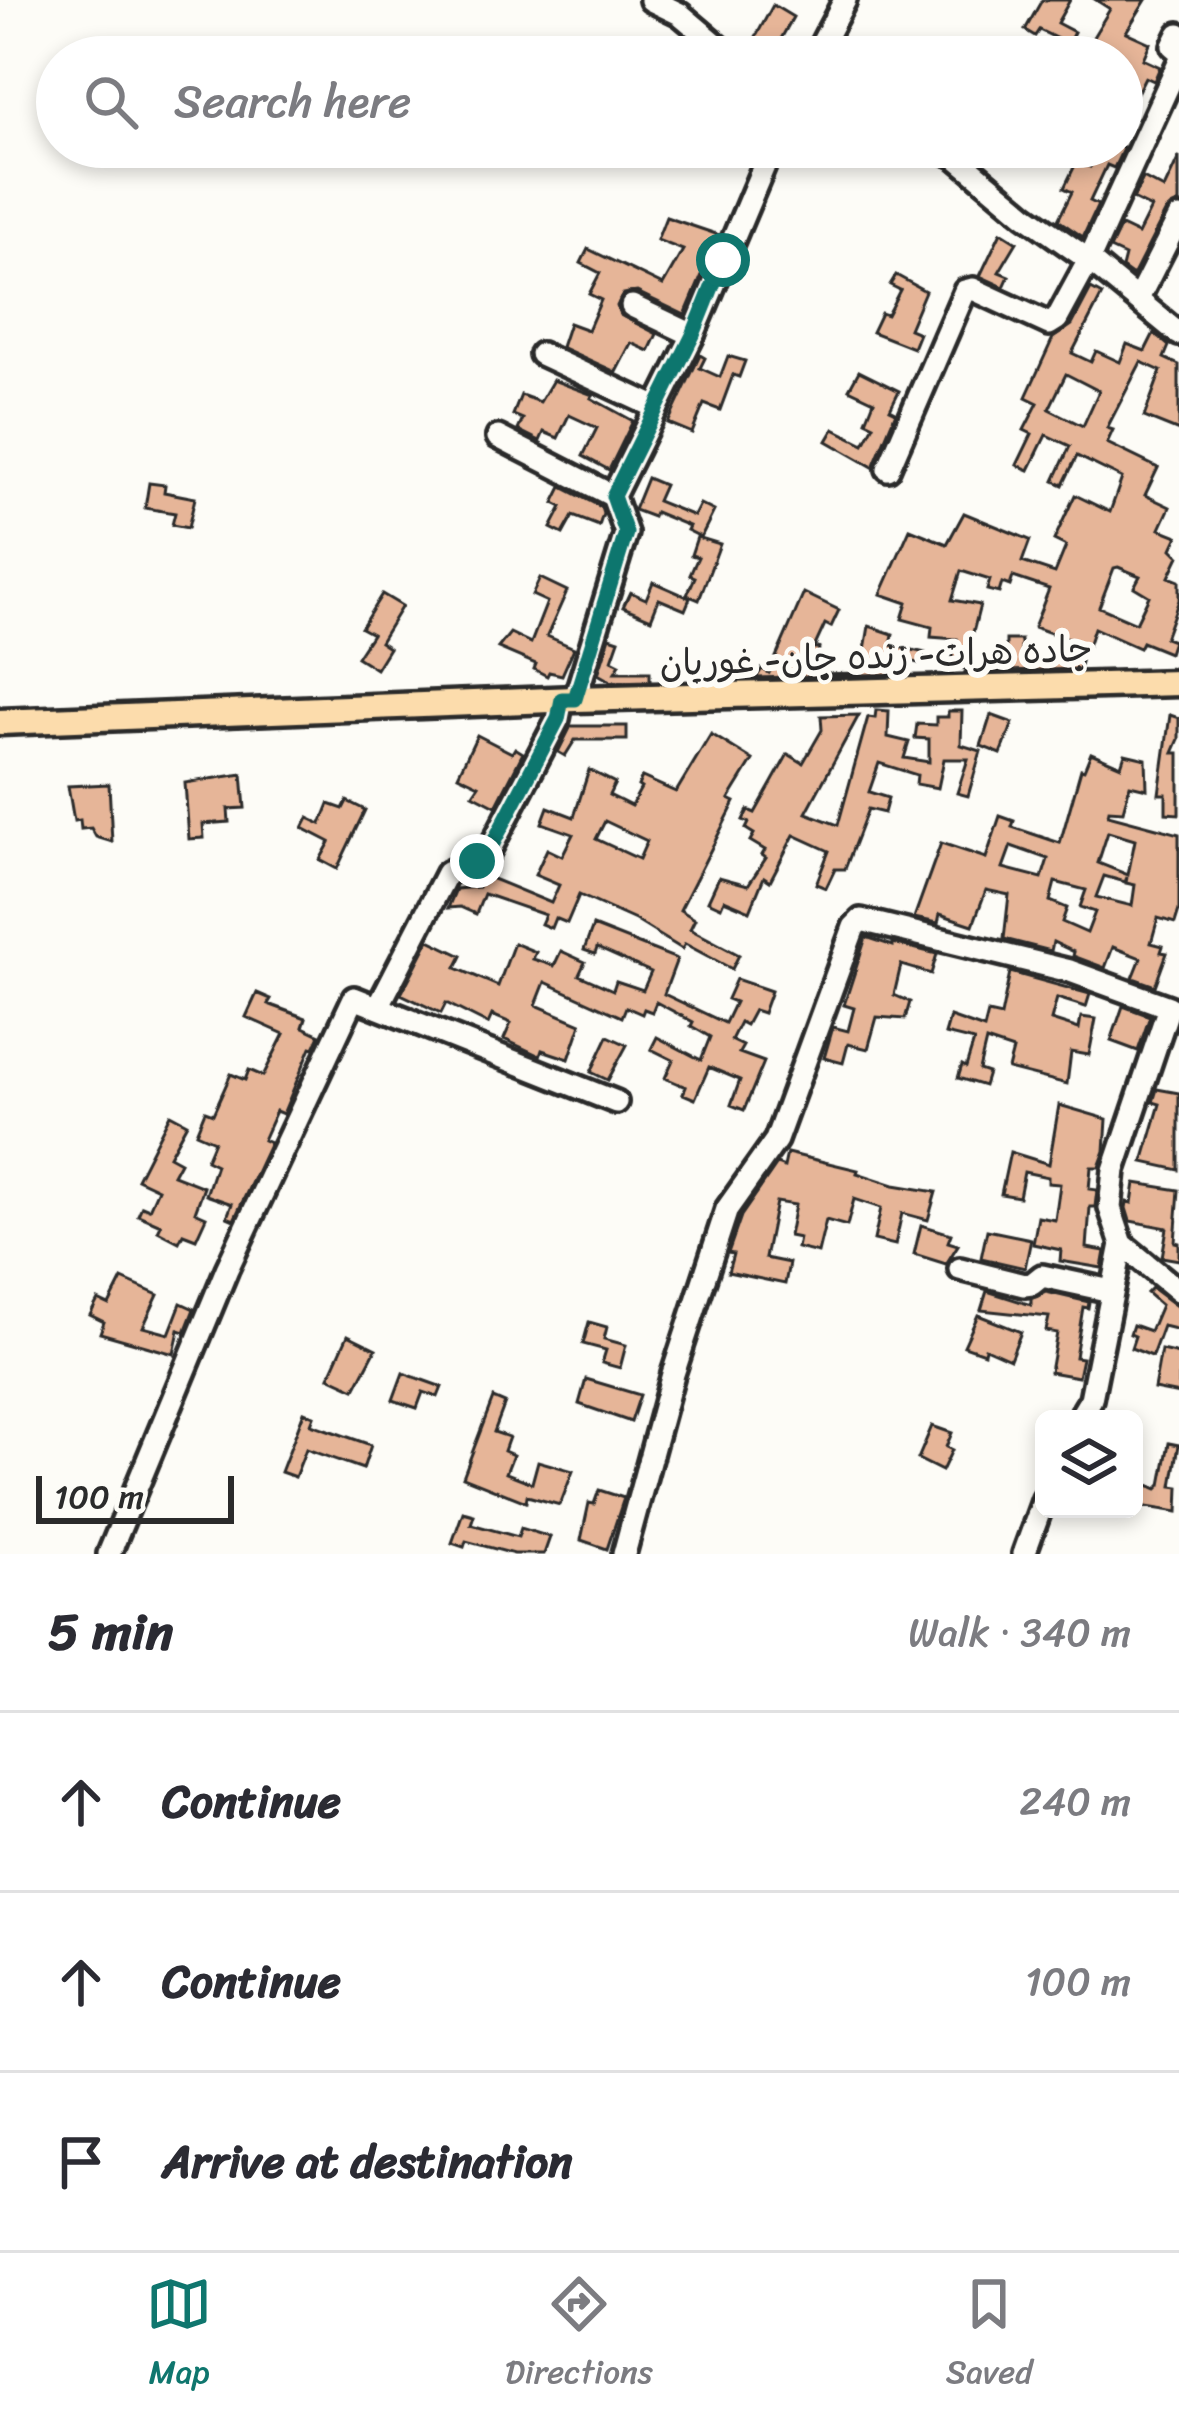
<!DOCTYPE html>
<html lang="en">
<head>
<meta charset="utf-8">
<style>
	:root { --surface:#fff; --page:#f2f2f3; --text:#2b2b33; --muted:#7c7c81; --line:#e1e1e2; --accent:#0f766e }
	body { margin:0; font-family:Sriracha,"Playpen Sans Arabic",sans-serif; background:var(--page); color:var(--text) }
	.controls { position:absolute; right:36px; bottom:36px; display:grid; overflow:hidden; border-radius:18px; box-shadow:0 6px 18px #0003 }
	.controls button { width:108px; height:108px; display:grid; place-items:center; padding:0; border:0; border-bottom:3px solid var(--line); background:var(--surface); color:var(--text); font:60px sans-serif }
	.scale { position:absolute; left:36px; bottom:30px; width:198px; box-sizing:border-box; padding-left:12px; border:6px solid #2b2b2b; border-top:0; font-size:33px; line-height:42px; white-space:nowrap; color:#2b2b2b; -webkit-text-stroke:9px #fdfcf7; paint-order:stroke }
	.stop { position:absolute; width:36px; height:36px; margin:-27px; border:9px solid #0f766e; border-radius:50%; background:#fff }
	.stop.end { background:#0f766e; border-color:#fff; box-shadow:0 3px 12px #0008 }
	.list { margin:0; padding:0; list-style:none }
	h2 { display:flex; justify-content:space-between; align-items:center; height:156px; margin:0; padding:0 48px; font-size:51px }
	h2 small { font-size:39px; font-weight:400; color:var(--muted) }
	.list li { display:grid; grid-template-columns:78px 1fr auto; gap:36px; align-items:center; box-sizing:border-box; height:180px; padding:0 48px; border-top:3px solid var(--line) }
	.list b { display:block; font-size:45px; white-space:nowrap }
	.list em { font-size:39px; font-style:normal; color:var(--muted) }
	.icon { flex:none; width:66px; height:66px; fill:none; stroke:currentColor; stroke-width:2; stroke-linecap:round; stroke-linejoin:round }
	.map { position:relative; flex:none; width:1179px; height:1554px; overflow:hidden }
	.search { position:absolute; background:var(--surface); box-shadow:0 6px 18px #0003; left:36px; right:36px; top:36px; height:132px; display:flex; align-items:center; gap:30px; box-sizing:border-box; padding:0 42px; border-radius:66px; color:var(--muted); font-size:45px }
	.sheet { height:696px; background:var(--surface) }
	nav { display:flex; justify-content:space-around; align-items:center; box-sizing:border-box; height:168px; border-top:3px solid var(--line); background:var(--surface); font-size:33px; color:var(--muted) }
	nav a { display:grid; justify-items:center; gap:6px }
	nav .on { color:var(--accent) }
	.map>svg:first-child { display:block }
	.building { fill:#e6b598; stroke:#2b2b2b; stroke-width:3; fill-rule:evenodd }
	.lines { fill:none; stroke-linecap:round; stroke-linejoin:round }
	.minor-casing { stroke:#2b2b2b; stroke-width:30 }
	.major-casing { stroke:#2b2b2b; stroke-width:33 }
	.minor { stroke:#fdfcf7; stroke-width:21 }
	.major { stroke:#fcdcac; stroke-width:24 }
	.route { stroke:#0f766e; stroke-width:15 }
	.labels { text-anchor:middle; stroke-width:12; stroke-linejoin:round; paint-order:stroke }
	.street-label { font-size:36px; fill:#2b2b2b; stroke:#fdfcf7 }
</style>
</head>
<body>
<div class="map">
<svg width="1179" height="1554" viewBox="0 0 1179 1554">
	<rect width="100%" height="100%" fill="#fdfcf7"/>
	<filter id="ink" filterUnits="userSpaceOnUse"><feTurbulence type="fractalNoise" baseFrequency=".00833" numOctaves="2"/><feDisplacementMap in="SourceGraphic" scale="24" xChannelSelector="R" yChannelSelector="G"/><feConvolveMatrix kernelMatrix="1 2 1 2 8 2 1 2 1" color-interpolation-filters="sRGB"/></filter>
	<g filter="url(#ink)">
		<g class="building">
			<path d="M 1042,0 L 1070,0 L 1057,23 L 1074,32 L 1068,44 L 1039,30 L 1035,36 L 1025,30 Z"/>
			<path d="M 1096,0 L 1146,0 L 1126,32 L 1150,43 L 1143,59 L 1160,67 L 1154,81 L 1145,77 L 1134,99 L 1122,93 L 1122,57 L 1081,57 L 1110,9 Z"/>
			<path d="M 773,5 L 793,17 L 771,57 L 753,57 L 759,45 L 753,42 Z"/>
			<path d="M 1100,147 L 1124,147 L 1114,168 L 1107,165 L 1090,201 L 1098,205 L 1083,237 L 1058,220 L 1072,192 L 1064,188 L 1077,161 L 1090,167 Z"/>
			<path d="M 1179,157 L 1179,203 L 1166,211 L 1133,276 L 1122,268 L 1125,256 L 1110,249 L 1121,226 L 1138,234 L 1151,208 L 1133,199 L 1143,178 L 1164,189 Z"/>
			<path d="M 666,217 L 719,235 L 685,315 L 637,292 L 623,294 L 617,306 L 620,315 L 657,334 L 649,351 L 631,343 L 616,372 L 561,347 L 569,323 L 588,330 L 601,300 L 589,294 L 600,273 L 581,263 L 588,249 L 663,285 L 683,250 L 657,240 Z"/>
			<path d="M 1001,232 L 1017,242 L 999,272 L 1009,276 L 1004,287 L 980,276 Z"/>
			<path d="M 896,275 L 925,291 L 909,329 L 919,333 L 913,348 L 872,332 L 881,313 L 887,315 L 900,290 L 890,285 Z"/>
			<path d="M 1091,289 L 1102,295 L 1072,353 L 1091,362 L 1096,351 L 1120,362 L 1127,344 L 1145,351 L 1154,333 L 1169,346 L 1164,358 L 1179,365 L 1179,431 L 1144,417 L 1161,371 L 1141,362 L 1107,428 L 1113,430 L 1107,443 L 1158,468 L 1145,495 L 1170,507 L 1160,529 L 1178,536 L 1172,549 L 1179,556 L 1169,577 L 1179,581 L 1179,600 L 1165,638 L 1173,641 L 1169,653 L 1142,642 L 1139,648 L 1094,628 L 1088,646 L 1034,627 L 1049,589 L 1013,577 L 1010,586 L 1002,583 L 999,593 L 987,590 L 990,580 L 961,571 L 952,600 L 980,605 L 966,660 L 998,660 L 998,655 L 1006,655 L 1006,640 L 1021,640 L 1021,655 L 1027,655 L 1027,661 L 1081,662 L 1079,669 L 965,672 L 966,669 L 946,665 L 946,660 L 952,660 L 957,639 L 931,637 L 932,627 L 902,619 L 907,603 L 881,594 L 910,529 L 947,544 L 964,513 L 1030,540 L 1022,562 L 1055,573 L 1066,546 L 1054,540 L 1075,495 L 1110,512 L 1122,478 L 1077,456 L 1063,485 L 1054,481 L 1070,446 L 1046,435 L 1029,470 L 1017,465 L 1032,434 L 1024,430 L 1038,403 L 1026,397 L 1053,338 L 1072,325 ZM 1066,374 L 1099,391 L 1083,426 L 1049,409 ZM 1118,567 L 1140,576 L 1134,587 L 1149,596 L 1136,623 L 1099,607 L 1114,568 Z"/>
			<path d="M 700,355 L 705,358 L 700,368 L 720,377 L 728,356 L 745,361 L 739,377 L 733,375 L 720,410 L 704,404 L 692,433 L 668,423 Z"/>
			<path d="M 859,371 L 899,391 L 890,409 L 896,412 L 873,467 L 827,441 L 834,429 L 864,444 L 874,425 L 866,421 L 874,401 L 849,389 Z"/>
			<path d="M 553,380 L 593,395 L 591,398 L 633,421 L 609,470 L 583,456 L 597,428 L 569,415 L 558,438 L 544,432 L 540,441 L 518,430 L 523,419 L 513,415 L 521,395 L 540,402 Z"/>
			<path d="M 647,478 L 664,485 L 657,501 L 694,516 L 700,504 L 714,511 L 701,537 L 687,530 L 689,526 L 655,512 L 653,517 L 634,510 Z"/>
			<path d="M 149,483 L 165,485 L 164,492 L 195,498 L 188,528 L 172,525 L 175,513 L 145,508 Z"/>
			<path d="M 562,487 L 601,507 L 603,514 L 599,526 L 573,516 L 563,534 L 551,528 L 562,507 L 554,503 Z"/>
			<path d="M 697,537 L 720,544 L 699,600 L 687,595 L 695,577 L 690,575 L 698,557 L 691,555 Z"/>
			<path d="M 540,578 L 567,591 L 547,636 L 574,648 L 562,675 L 549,672 L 547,676 L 534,669 L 536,664 L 498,648 L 510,633 L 531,643 L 547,602 L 532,595 Z"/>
			<path d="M 653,582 L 690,598 L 685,610 L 659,599 L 651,619 L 623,607 L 630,592 L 646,599 Z"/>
			<path d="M 804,593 L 839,610 L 831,627 L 825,624 L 814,648 L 819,648 L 816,674 L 861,673 L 869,626 L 893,634 L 891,645 L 925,653 L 923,664 L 895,658 L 894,674 L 756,678 L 762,669 L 769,673 Z"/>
			<path d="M 382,594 L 402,606 L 380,642 L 389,648 L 376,669 L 357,657 L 372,634 L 361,628 Z"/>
			<path d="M 610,637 L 619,640 L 612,660 L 620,664 L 615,672 L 650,672 L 650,681 L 612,682 L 598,674 Z"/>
			<path d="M 876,710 L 889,711 L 888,737 L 909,742 L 904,758 L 929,762 L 929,739 L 915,738 L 917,724 L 936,725 L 936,717 L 948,717 L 948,711 L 962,711 L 961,745 L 981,751 L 968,796 L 957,793 L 968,759 L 944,759 L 938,788 L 916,784 L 917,775 L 879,763 L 869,792 L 888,798 L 884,813 L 868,809 L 845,869 L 835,869 L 826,888 L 816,884 L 829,851 L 794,835 L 770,881 L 764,877 L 750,911 L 724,900 L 721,907 L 708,901 L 719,877 L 748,885 L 766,858 L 762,855 L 765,850 L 750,841 L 754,834 L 746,829 L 749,823 L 743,820 L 748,810 L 755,813 L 788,754 L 803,763 L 822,730 L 821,716 L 859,715 L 806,813 L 838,825 L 868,717 L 875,718 Z"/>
			<path d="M 991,715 L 1013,723 L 1001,754 L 981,746 Z"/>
			<path d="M 1170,715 L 1179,718 L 1179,739 L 1173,753 L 1179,753 L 1179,814 L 1166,813 L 1166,794 L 1159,794 Z"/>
			<path d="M 571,726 L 627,726 L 627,740 L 575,740 L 565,756 L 558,752 Z"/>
			<path d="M 711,734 L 753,760 L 729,799 L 735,802 L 680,910 L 695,919 L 690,929 L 739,955 L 732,969 L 685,944 L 682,949 L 635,920 L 579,895 L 567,923 L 555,918 L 551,928 L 541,924 L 545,915 L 484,894 L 476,914 L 460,907 L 448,908 L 456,889 L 478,887 L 483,875 L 551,903 L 559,885 L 535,875 L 547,849 L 562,856 L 573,834 L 542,823 L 548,807 L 574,817 L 589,770 L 615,783 L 609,795 L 631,806 L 641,788 L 638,786 L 642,777 L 676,792 ZM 605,821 L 647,841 L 639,859 L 596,839 Z"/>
			<path d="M 477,735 L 512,753 L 515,748 L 523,753 L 496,806 L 473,794 L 479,785 L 458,775 Z"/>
			<path d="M 1091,753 L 1121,766 L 1125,754 L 1146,759 L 1147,789 L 1130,785 L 1123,811 L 1109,810 L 1108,815 L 1179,834 L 1179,910 L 1175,923 L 1158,918 L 1151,943 L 1163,946 L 1161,952 L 1167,953 L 1155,986 L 1133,978 L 1141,958 L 1113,947 L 1105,968 L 1073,956 L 1074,952 L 1053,942 L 1051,951 L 1004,939 L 1009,895 L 986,890 L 973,925 L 940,914 L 938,923 L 914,918 L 941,843 L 986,858 L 1000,816 L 1014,821 L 1012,827 L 1060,843 L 1081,769 L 1084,770 ZM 1108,832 L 1135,840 L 1128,875 L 1098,863 ZM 1011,846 L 1048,859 L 1042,878 L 1003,868 ZM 1104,876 L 1125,882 L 1127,877 L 1126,883 L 1135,885 L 1132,906 L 1096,897 ZM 1055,882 L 1086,890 L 1080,907 L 1095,912 L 1087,933 L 1062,922 L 1067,908 L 1050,901 Z"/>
			<path d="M 242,774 L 245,808 L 228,809 L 229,822 L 203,824 L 204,838 L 189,839 L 185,783 Z"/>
			<path d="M 109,784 L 112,842 L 96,837 L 91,828 L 81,829 L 80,820 L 74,821 L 68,786 Z"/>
			<path d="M 347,801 L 365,810 L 337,869 L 320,860 L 330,842 L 303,828 L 308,818 L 321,824 L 329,804 L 343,809 Z"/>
			<path d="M 593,926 L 677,959 L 664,994 L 725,1023 L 735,1002 L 727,999 L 736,979 L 771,991 L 763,1013 L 754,1010 L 746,1025 L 740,1022 L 731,1040 L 743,1046 L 739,1053 L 764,1062 L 744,1110 L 731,1105 L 740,1080 L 709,1067 L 695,1099 L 683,1094 L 686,1087 L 665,1078 L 673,1060 L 651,1049 L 657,1037 L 701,1060 L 710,1037 L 691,1026 L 693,1022 L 656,1002 L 652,1012 L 644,1009 L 642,1014 L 626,1007 L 622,1017 L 545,982 L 536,1005 L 581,1024 L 569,1059 L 542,1050 L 540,1056 L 504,1039 L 511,1023 L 492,1015 L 488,1024 L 446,1003 L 441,1013 L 401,994 L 429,940 L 462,956 L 456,968 L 498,986 L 514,943 L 536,952 L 533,959 L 554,966 L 561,951 L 585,962 L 579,975 L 613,990 L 616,981 L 643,990 L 651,972 L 597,948 L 595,954 L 584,950 Z"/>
			<path d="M 866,937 L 893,946 L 893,943 L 937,954 L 931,974 L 901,965 L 894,995 L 910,1002 L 905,1019 L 877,1017 L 868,1049 L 848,1044 L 843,1063 L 824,1058 L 833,1027 L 848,1031 L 854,1008 L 844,1005 Z"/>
			<path d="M 1010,972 L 1090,994 L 1086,1007 L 1057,998 L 1051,1020 L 1079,1029 L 1081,1017 L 1096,1019 L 1089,1055 L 1071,1052 L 1067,1084 L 1008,1069 L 1013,1050 L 986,1041 L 979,1070 L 988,1073 L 984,1086 L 958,1078 L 962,1065 L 966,1067 L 974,1041 L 945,1034 L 950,1017 L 984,1029 L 988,1013 L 1001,1016 Z"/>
			<path d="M 257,993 L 271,999 L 268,1004 L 306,1018 L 303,1027 L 320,1035 L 314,1048 L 311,1047 L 283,1114 L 276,1111 L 263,1140 L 270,1143 L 234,1220 L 227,1217 L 232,1204 L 206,1195 L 216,1165 L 206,1160 L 214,1141 L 196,1133 L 205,1111 L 213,1114 L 231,1074 L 245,1080 L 249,1070 L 263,1076 L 284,1034 L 246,1017 Z"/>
			<path d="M 1123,1006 L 1150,1016 L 1138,1051 L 1111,1041 Z"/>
			<path d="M 608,1036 L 627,1045 L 608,1080 L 591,1072 Z"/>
			<path d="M 1157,1089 L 1179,1093 L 1179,1170 L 1143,1162 L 1160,1104 L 1153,1102 Z"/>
			<path d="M 1059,1105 L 1107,1119 L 1105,1151 L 1099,1167 L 1091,1167 L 1089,1189 L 1097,1190 L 1095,1207 L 1090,1207 L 1087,1248 L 1105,1251 L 1102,1268 L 1060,1261 L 1061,1250 L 1033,1244 L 1038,1217 L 1055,1220 L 1060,1184 L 1048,1183 L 1048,1177 L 1024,1172 L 1019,1197 L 1001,1194 L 1010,1152 L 1049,1164 Z"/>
			<path d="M 170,1114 L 187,1123 L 169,1156 L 180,1162 L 173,1175 L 204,1187 L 195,1212 L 206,1217 L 196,1239 L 183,1234 L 179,1242 L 158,1231 L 161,1225 L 138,1215 L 142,1206 L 149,1209 L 158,1189 L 137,1179 Z"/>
			<path d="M 787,1153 L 858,1170 L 857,1173 L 894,1185 L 936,1192 L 928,1220 L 902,1213 L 895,1245 L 874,1240 L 881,1208 L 854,1199 L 847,1226 L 826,1220 L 818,1253 L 797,1248 L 799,1238 L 789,1236 L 795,1205 L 776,1202 L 765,1258 L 789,1263 L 785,1284 L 728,1272 L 733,1254 L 728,1253 L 741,1216 L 777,1164 L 784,1167 Z"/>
			<path d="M 1135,1183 L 1179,1190 L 1175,1242 L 1179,1243 L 1179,1260 L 1162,1257 L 1167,1228 L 1130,1221 L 1126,1208 L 1127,1202 L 1132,1203 Z"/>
			<path d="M 921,1225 L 951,1234 L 948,1242 L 958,1245 L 946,1264 L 914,1254 Z"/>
			<path d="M 987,1230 L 1031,1239 L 1025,1268 L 981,1258 Z"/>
			<path d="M 122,1279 L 158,1295 L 143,1327 L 169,1334 L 181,1303 L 194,1309 L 185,1332 L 179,1330 L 174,1354 L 100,1333 L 104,1322 L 90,1315 L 98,1300 L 109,1305 Z"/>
			<path d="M 1152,1288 L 1179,1308 L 1179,1330 L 1163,1326 L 1152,1356 L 1131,1348 L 1135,1336 L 1130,1334 L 1133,1325 L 1150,1331 L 1161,1305 L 1147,1293 Z"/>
			<path d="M 987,1291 L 1031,1305 L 1031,1299 L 1046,1292 L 1089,1302 L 1088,1308 L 1083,1307 L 1075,1357 L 1082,1358 L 1078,1377 L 1050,1372 L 1057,1333 L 1046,1331 L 1049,1317 L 981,1310 Z"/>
			<path d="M 978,1315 L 1021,1332 L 1010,1359 L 985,1348 L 984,1353 L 964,1346 Z"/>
			<path d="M 589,1322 L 607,1327 L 604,1339 L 626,1345 L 620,1368 L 602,1363 L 606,1350 L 583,1344 Z"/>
			<path d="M 348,1335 L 376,1349 L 355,1389 L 329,1377 Z"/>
			<path d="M 1161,1350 L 1179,1354 L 1179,1394 L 1154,1389 Z"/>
			<path d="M 403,1373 L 442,1387 L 438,1397 L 423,1392 L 417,1408 L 393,1400 Z"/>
			<path d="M 586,1379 L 640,1395 L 631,1422 L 579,1404 Z"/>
			<path d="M 493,1398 L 505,1403 L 494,1432 L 509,1437 L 504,1451 L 513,1455 L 506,1473 L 532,1483 L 538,1461 L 573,1471 L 560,1505 L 527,1496 L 526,1502 L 463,1477 Z"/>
			<path d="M 304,1412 L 314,1416 L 311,1424 L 371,1445 L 363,1469 L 306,1449 L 295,1477 L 281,1472 Z"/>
			<path d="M 932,1426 L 952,1433 L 946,1447 L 952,1450 L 942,1471 L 918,1459 Z"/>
			<path d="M 1169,1443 L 1179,1445 L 1172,1486 L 1179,1487 L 1178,1512 L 1134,1505 L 1134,1479 L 1157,1489 L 1161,1485 Z"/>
			<path d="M 599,1490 L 624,1498 L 607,1549 L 581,1540 L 589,1503 L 594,1504 Z"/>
			<path d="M 463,1512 L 474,1515 L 471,1524 L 518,1537 L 521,1528 L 550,1537 L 544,1554 L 514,1554 L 466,1541 L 464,1547 L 452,1543 Z"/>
		</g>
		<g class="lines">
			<defs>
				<g id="minor">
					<path d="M 651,0 L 680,14 L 731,57"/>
					<path d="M 1179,34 L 1173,46 L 1179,51"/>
					<path d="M 815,57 L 845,0"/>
					<path d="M 934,147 L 955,156 L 1025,215 L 1089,260 L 1179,334"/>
					<path d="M 1138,299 L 1179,218"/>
					<path d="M 632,306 L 693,335"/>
					<path d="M 541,354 L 657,408"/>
					<path d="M 498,437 L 613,496"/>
					<path d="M 888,469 L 965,291 L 973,289 L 1049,324 L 1057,319 L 1089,260 L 1179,62"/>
					<path d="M 575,699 L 626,533 L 613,496 L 693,335 L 772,147"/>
					<path d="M 378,1007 L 447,873 L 488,853 L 558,719 L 562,699"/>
					<path d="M 960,1269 L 1024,1285 L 1032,1284 L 1042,1276 L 1111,1291"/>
					<path d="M 1079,1419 L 1091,1399 L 1122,1244"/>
					<path d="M 109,1554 L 227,1269 L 354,998 L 616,1102"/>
					<path d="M 624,1554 L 673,1374 L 727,1209 L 776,1140 L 854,927 L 861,920 L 1070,971 L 1169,1007 L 1114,1170 L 1110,1208 L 1122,1244 L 1179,1291"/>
					<path d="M 1024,1554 L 1044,1499"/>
				</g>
				<path id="major" d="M 0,722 L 575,699 L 1179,683"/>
			</defs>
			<use href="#minor" class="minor-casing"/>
			<use href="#major" class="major-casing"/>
			<use href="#minor" class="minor"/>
			<use href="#major" class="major"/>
		</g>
	</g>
	<g class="lines" filter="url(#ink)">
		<path class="route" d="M 477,861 L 488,853 L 558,719 L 562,699 L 575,699 L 626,533 L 613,496 L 693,335 L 723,260"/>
	</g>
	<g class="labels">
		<g class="street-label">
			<text transform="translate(876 655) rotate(-2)" y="13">جاده هرات- زنده جان- غوریان</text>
		</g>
	</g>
</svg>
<div class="controls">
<button><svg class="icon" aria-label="layers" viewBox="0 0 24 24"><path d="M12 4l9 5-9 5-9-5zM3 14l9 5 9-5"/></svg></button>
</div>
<div class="scale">100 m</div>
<div class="stop" style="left:723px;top:260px"></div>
<div class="stop end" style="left:477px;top:861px"></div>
<div class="search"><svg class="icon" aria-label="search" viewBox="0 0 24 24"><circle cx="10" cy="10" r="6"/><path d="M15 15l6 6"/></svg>Search here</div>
</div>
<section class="sheet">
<h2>5 min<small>Walk · 340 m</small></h2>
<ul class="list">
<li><svg class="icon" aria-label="ahead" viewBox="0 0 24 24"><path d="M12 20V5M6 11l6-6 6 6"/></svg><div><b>Continue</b></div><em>240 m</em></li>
<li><svg class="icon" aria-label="ahead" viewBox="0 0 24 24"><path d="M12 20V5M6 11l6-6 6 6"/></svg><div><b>Continue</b></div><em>100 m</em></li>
<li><svg class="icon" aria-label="arrive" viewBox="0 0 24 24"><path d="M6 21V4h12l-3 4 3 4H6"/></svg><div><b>Arrive at destination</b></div></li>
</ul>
</section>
<nav>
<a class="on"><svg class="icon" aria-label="map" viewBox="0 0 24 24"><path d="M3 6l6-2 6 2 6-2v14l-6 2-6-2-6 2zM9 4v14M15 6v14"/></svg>Map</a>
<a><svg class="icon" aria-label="directions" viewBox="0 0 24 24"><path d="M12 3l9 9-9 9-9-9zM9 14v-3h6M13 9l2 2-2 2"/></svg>Directions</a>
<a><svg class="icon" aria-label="saved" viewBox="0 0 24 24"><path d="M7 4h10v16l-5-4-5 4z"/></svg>Saved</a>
</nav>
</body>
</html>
